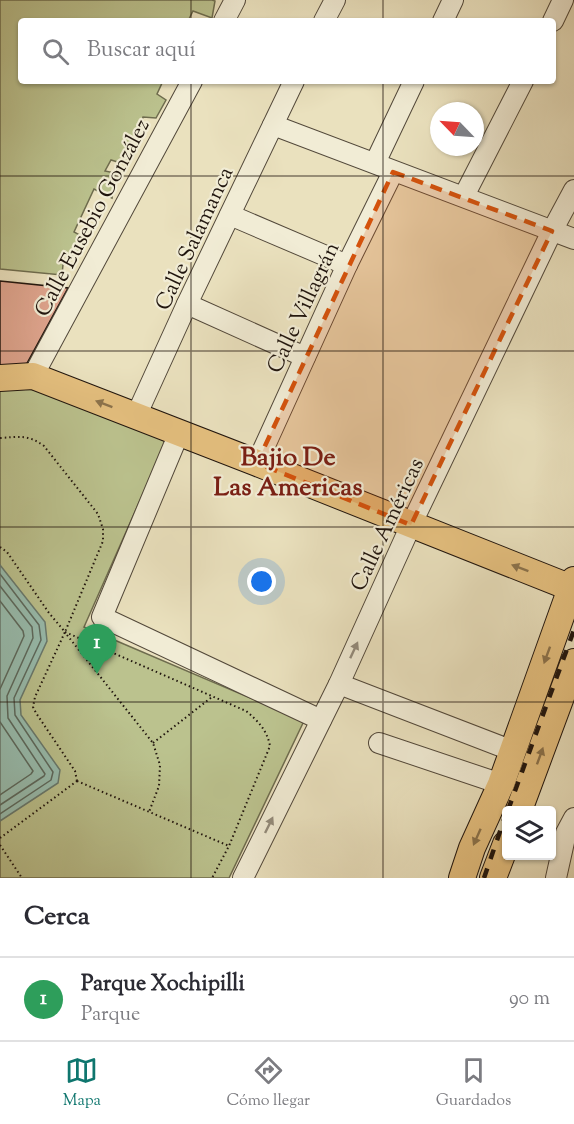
<!DOCTYPE html>
<html lang="es">
<head>
<meta charset="utf-8">
<style>
	:root { --surface:#fff; --page:#f2f2f3; --text:#2b2b33; --muted:#7c7c81; --line:#e1e1e2; --accent:#0f766e }
	body { margin:0; font-family:"Sorts Mill Goudy",serif; background:var(--page); color:var(--text) }
	.controls { position:absolute; right:18px; bottom:18px; display:grid; overflow:hidden; border-radius:6px; box-shadow:0 2px 4px #0004 }
	.controls button { width:54px; height:54px; display:grid; place-items:center; padding:0; border:0; border-bottom:2px solid var(--line); background:var(--surface); color:var(--text); font:30px sans-serif }
	.compass { position:absolute; left:430px; top:102px; width:54px; height:54px; border-radius:50%; background:var(--surface); box-shadow:0 2px 4px #0004; rotate:295deg }
	.you { position:absolute; left:262px; top:582px; width:21px; height:21px; margin:-15px; border:4px solid #fff; border-radius:50%; background:#1a73e8; box-shadow:0 0 0 9px #1a73e833 }
	.badge { display:grid; place-items:center; width:39px; height:39px; border-radius:50%; background:var(--accent); color:#fff; font-size:20px; font-weight:700 }
	.pin { position:absolute; translate:-50% -50px; filter:drop-shadow(0 2px 3px #0008) }
	.pin::after { content:''; position:absolute; top:32px; width:21px; height:18px; background:inherit; clip-path:polygon(0 0,100% 0,50% 100%) }
	.list { margin:0; padding:0; list-style:none }
	h2 { display:flex; justify-content:space-between; align-items:center; height:78px; margin:0; padding:0 24px; font-size:26px }
	h2 small { font-size:20px; font-weight:400; color:var(--muted) }
	.list li { display:grid; grid-template-columns:39px 1fr auto; gap:18px; align-items:center; box-sizing:border-box; height:84px; padding:0 24px; border-top:2px solid var(--line) }
	.list b { display:block; font-size:22px; white-space:nowrap }
	.list p { margin:0; font-size:20px; white-space:nowrap; color:var(--muted) }
	.list em { font-size:20px; font-style:normal; color:var(--muted) }
	.icon { flex:none; width:33px; height:33px; fill:none; stroke:currentColor; stroke-width:2; stroke-linecap:round; stroke-linejoin:round }
	.map { position:relative; flex:none; width:574px; height:878px; overflow:hidden }
	.search { position:absolute; background:var(--surface); box-shadow:0 2px 4px #0004; left:18px; right:18px; top:18px; height:66px; display:flex; align-items:center; gap:15px; box-sizing:border-box; padding:0 21px; border-radius:6px; color:var(--muted); font-size:22px }
	.sheet { height:162px; background:var(--surface) }
	nav { display:flex; justify-content:space-around; align-items:center; box-sizing:border-box; height:84px; border-top:2px solid var(--line); background:var(--surface); font-size:16px; color:var(--muted) }
	nav a { display:grid; justify-items:center; gap:3px }
	nav .on { color:var(--accent) }
	.map>svg:first-child { display:block }
	.green { fill:#bbc28e; stroke:#6e6c4e; stroke-width:1.5 }
	.water { fill:#98beb0; stroke:#687a6f; stroke-width:1.5 }
	.lines { fill:none; stroke-linecap:round; stroke-linejoin:round }
	.shore { stroke:#5c6a5f; stroke-width:1.5 }
	.building { fill:#dda38c; stroke:#20150e; stroke-width:1.5; filter:url(#shadow) }
	.minor-casing { stroke:#52483a; stroke-width:22 }
	.major-casing { stroke:#20150e; stroke-width:28 }
	.path { stroke:#20150e; stroke-width:2; stroke-dasharray:1.5 3; stroke-linecap:butt }
	.minor { stroke:#f1ecd5; stroke-width:20 }
	.major { stroke:#e5c07f; stroke-width:26 }
	.rail { stroke:#20150e; stroke-width:4.5; stroke-dasharray:10 10; stroke-linecap:butt }
	.oneway { fill:#8c734c }
	.oneway2 { fill:#938b7b }
	.marked { fill:#d4520c; fill-opacity:0.2; stroke:#d4520c; stroke-width:4.5; stroke-dasharray:12 8; stroke-linejoin:round }
	.grid { fill:none; stroke:#20150e; stroke-width:1.5; stroke-opacity:0.55 }
	.labels { text-anchor:middle; stroke-width:4.5; stroke-linejoin:round; paint-order:stroke }
	.street-label { font-size:22px; fill:#20150e; stroke:#f1ecd5 }
	.quarter-label { font-size:26px; font-weight:bold; fill:#7a1f14; stroke:#f1ecd5 }
</style>
</head>
<body>
<div class="map">
<svg width="574" height="878" viewBox="0 0 574 878">
	<defs>
		<filter id="shadow"><feDropShadow dx="6" dy="4" stdDeviation="3" flood-color="#0004"/></filter>
	</defs>
	<rect width="100%" height="100%" fill="#eae1be"/>
	<filter id="stains"><feTurbulence type="fractalNoise" baseFrequency=".00333" numOctaves="4"/><feColorMatrix values="0 0 0 0 .2 0 0 0 0 .09 0 0 0 0 .02 0 0 0 .5 -.17"/></filter>
	<radialGradient id="worn" r=".72"><stop offset=".6" stop-color="#630" stop-opacity="0"/><stop offset="1" stop-color="#630" stop-opacity=".3"/></radialGradient>
	<g class="green">
		<path d="M 0,0 L 212,0 L 215,1 L 212,18 L 193,11 L 188,21 L 21,21 L 21,81 L 163,81 L 157,94 L 166,100 L 156,118 L 143,117 L 141,123 L 147,124 L 143,136 L 137,138 L 131,146 L 134,152 L 124,164 L 111,160 L 105,171 L 115,173 L 112,198 L 94,189 L 74,232 L 85,238 L 80,255 L 64,254 L 62,275 L 0,269 Z"/>
		<path d="M 0,388 L 41,390 L 168,437 L 84,627 L 304,721 L 229,878 L 0,878 Z"/>
	</g>
	<path class="water" d="M 0,565 L 45,622 L 47,641 L 20,700 L 21,715 L 60,770 L 58,783 L 0,821 Z"/>
	<g class="lines">
		<g class="shore">
			<path d="M 0,574 L 39,625 L 41,640 L 14,698 L 15,715 L 53,772 L 51,780 L 0,814"/>
			<path d="M 0,586 L 32,627 L 33,638 L 7,696 L 8,718 L 45,774 L 44,776 L 0,805"/>
			<path d="M 0,601 L 23,631 L 24,636 L 0,689"/>
			<path d="M 0,722 L 33,771 L 31,774 L 0,795"/>
		</g>
	</g>
	<path class="building" d="M 0,281 L 68,288 L 26,365 L 0,367 Z"/>
	<g class="lines">
		<defs>
			<g id="minor">
				<path d="M 224,21 L 235,0"/>
				<path d="M 324,21 L 335,0"/>
				<path d="M 443,21 L 453,0"/>
				<path d="M 553,21 L 563,0"/>
				<path d="M 273,125 L 574,239"/>
				<path d="M 375,163 L 414,81"/>
				<path d="M 464,196 L 523,81"/>
				<path d="M 230,215 L 347,265"/>
				<path d="M 187,304 L 305,357"/>
				<path d="M 33,376 L 192,81"/>
				<path d="M 136,416 L 187,304 L 294,81"/>
				<path d="M 179,433 L 102,617 L 321,720"/>
				<path d="M 257,463 L 347,265 L 393,172"/>
				<path d="M 339,684 L 513,751"/>
				<path d="M 379,743 L 501,784"/>
				<path d="M 243,878 L 339,684 L 411,525 L 552,231 L 574,190"/>
				<path d="M 556,878 L 566,833 L 574,818"/>
			</g>
			<g id="major">
				<path d="M 0,378 L 33,376 L 257,463 L 574,589"/>
				<path d="M 519,810 L 574,662"/>
				<path d="M 462,878 L 472,848 L 501,784 L 574,580"/>
				<path d="M 493,878 L 506,844"/>
			</g>
		</defs>
		<use href="#minor" class="minor-casing"/>
		<use href="#major" class="major-casing"/>
		<g class="path">
			<path d="M 0,438 C 18,437 28,434 44,446 L 98,514 L 103,529 L 103,541 L 65,632"/>
			<path d="M 0,547 L 7,552 L 49,613 L 65,632 L 35,697 L 33,707 L 36,713 L 75,771 L 77,781"/>
			<path d="M 65,632 L 246,711 C 258,721 267,730 270,746 L 229,846 L 212,878"/>
			<path d="M 67,635 L 153,743 L 160,765 L 159,786 L 149,812"/>
			<path d="M 153,743 L 212,697"/>
			<path d="M 77,781 L 229,846"/>
			<path d="M 0,838 L 77,781"/>
			<path d="M 0,845 L 22,878"/>
		</g>
		<use href="#minor" class="minor"/>
		<use href="#major" class="major"/>
		<g class="rail">
			<path d="M 508,810 L 574,630"/>
			<path d="M 484,878 L 506,814"/>
		</g>
	</g>
	<defs><path id="oneway-solid" d="M-6-.8H1V-3.2L6.5 0L1 3.2V.8H-6Z" transform="scale(1.5)"/></defs>
	<g class="oneway">
		<use href="#oneway-solid" transform="translate(104 404) rotate(-159)"/>
		<use href="#oneway-solid" transform="translate(520 568) rotate(-159)"/>
		<use href="#oneway-solid" transform="translate(547 655) rotate(110)"/>
		<use href="#oneway-solid" transform="translate(540 756) rotate(-70)"/>
		<use href="#oneway-solid" transform="translate(477 837) rotate(114)"/>
	</g>
	<g class="oneway2">
		<use href="#oneway-solid" transform="translate(354 650) rotate(-65)"/>
		<use href="#oneway-solid" transform="translate(269 825) rotate(-64)"/>
	</g>
	<path class="marked" d="M 393,172 L 552,231 L 411,525 L 257,463 Z"/>
	<path class="grid" d="M 191,0 L 191,21M 383,0 L 383,21M 191,81 L 191,878M 383,81 L 383,878M 0,176 L 574,176M 0,351 L 574,351M 0,527 L 574,527M 0,702 L 574,702"/>
	<g class="labels">
		<g class="street-label">
			<text transform="translate(91 217) rotate(-62)" y="8">Calle Eusebio González</text>
			<text transform="translate(193 238) rotate(-65)" y="8">Calle Salamanca</text>
			<text transform="translate(302 307) rotate(-65)" y="8">Calle Villagrán</text>
			<text transform="translate(386 524) rotate(-65)" y="8">Calle Américas</text>
		</g>
		<g class="quarter-label">
			<text x="288" y="465">Bajio De<tspan x="288" dy="30">Las Americas</tspan></text>
		</g>
	</g>
	<rect width="100%" height="100%" filter="url(#stains)"/>
	<rect width="100%" height="100%" fill="url(#worn)"/>
</svg>
<div class="controls">
<button><svg class="icon" aria-label="layers" viewBox="0 0 24 24"><path d="M12 4l9 5-9 5-9-5zM3 14l9 5 9-5"/></svg></button>
</div>
<svg class="compass" viewBox="-18 -18 36 36"><path d="M0-13l5 13h-10z" fill="#e53935"/><path d="M0 13l5-13h-10z" fill="#7c7c81"/></svg>
<div class="you"></div>
<div class="pin badge" style="left:97px;top:674px;background:#2e9e5b">1</div>
<div class="search"><svg class="icon" aria-label="search" viewBox="0 0 24 24"><circle cx="10" cy="10" r="6"/><path d="M15 15l6 6"/></svg>Buscar aquí</div>
</div>
<section class="sheet">
<h2>Cerca<small></small></h2>
<ul class="list">
<li><span class="badge" style="background:#2e9e5b">1</span><div><b>Parque Xochipilli</b><p>Parque</p></div><em>90 m</em></li>
</ul>
</section>
<nav>
<a class="on"><svg class="icon" aria-label="map" viewBox="0 0 24 24"><path d="M3 6l6-2 6 2 6-2v14l-6 2-6-2-6 2zM9 4v14M15 6v14"/></svg>Mapa</a>
<a><svg class="icon" aria-label="directions" viewBox="0 0 24 24"><path d="M12 3l9 9-9 9-9-9zM9 14v-3h6M13 9l2 2-2 2"/></svg>Cómo llegar</a>
<a><svg class="icon" aria-label="saved" viewBox="0 0 24 24"><path d="M7 4h10v16l-5-4-5 4z"/></svg>Guardados</a>
</nav>
</body>
</html>
